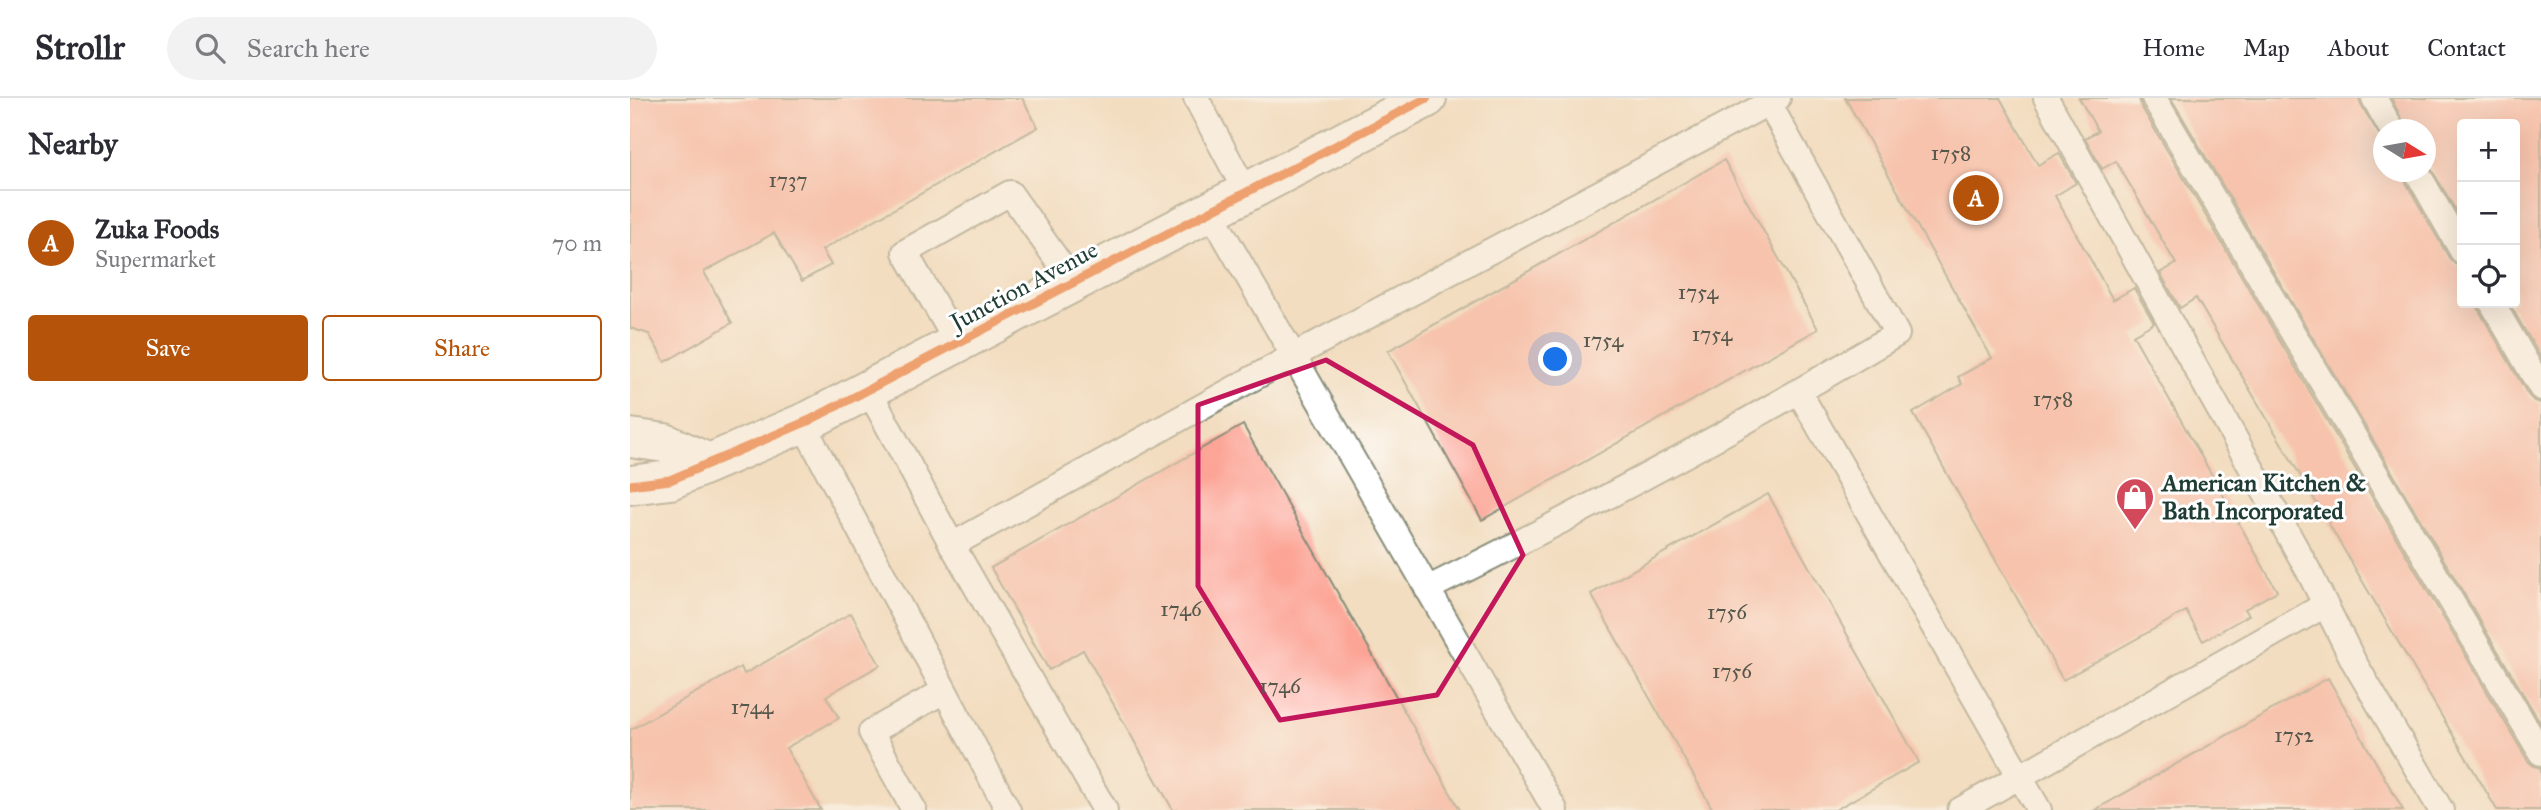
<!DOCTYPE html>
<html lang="en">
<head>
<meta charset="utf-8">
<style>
	:root { --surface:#fff; --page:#f2f2f3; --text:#2b2b33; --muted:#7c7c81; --line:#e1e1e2; --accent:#b45309 }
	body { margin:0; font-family:"IM FELL Great Primer",serif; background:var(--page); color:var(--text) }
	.controls { position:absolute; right:21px; top:21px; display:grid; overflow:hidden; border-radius:7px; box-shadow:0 7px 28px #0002 }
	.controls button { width:63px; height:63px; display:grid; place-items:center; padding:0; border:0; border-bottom:2px solid var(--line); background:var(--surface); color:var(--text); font:35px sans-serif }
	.compass { position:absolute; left:1743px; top:21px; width:63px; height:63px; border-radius:50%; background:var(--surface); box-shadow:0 7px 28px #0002; rotate:101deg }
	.you { position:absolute; left:926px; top:262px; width:24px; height:24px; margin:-18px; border:5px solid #fff; border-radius:50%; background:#1a73e8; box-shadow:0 0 0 10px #1a73e833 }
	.badge { display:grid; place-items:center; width:46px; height:46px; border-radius:50%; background:var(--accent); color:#fff; font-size:23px; font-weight:700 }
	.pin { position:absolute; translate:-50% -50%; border:4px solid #fff; box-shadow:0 2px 7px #0006 }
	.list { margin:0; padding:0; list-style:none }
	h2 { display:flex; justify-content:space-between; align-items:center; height:91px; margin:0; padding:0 28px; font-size:30px }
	h2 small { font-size:23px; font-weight:400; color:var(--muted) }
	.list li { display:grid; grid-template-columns:46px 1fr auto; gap:21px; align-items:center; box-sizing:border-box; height:105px; padding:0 28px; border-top:2px solid var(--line) }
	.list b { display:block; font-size:26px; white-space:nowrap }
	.list p { margin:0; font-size:23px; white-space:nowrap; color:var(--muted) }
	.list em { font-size:23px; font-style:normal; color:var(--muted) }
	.actions { display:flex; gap:14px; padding:21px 28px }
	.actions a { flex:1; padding:16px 0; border:2px solid var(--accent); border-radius:7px; text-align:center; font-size:24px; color:var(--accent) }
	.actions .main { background:var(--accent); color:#fff }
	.icon { flex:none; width:38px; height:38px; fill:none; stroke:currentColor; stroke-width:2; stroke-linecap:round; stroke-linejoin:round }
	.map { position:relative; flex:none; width:1911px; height:712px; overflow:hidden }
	header { display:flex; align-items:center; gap:42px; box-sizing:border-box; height:98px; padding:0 35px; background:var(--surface); border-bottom:2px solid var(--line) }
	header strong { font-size:33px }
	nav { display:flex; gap:38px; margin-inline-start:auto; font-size:24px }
	.search { width:490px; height:63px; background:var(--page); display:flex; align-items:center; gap:18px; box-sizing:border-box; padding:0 24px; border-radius:38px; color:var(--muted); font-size:26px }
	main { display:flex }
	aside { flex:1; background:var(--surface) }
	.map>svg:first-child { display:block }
	.building { fill:#fca596 }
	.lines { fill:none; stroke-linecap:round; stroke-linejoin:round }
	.service-casing { stroke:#888d7a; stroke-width:28 }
	.tertiary-casing { stroke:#888d7a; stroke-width:42 }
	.service { stroke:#fff; stroke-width:24 }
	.tertiary { stroke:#fff; stroke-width:38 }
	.cycleway-casing { stroke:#fff; stroke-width:13 }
	.cycleway { stroke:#e8590c; stroke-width:9 }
	.marked { fill:none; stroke:#c2185b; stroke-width:5; stroke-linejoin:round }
	.labels { text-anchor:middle; stroke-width:6; stroke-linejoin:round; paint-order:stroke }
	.number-label { font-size:21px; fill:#56574c }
	.street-label { font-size:24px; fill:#1f3d34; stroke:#fff }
	.poi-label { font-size:24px; font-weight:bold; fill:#1f3d34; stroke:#fff; text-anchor:start }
</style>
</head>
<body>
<header>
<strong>Strollr</strong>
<div class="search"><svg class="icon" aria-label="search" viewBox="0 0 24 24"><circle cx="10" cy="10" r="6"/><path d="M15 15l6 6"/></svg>Search here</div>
<nav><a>Home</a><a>Map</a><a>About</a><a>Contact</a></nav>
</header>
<main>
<aside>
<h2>Nearby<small></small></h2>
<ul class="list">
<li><span class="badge">A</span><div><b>Zuka Foods</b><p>Supermarket</p></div><em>70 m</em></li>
</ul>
<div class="actions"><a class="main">Save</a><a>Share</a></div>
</aside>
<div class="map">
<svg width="1911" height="712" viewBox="0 0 1911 712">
	<rect width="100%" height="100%" fill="#fff"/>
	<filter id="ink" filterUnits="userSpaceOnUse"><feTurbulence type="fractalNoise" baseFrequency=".0143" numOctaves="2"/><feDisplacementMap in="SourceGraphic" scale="14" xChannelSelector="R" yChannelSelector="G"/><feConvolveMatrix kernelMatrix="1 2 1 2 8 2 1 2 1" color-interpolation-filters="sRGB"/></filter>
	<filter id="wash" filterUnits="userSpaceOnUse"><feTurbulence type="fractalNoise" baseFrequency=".00686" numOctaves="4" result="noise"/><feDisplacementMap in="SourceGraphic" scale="28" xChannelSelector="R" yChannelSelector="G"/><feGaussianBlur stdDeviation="1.57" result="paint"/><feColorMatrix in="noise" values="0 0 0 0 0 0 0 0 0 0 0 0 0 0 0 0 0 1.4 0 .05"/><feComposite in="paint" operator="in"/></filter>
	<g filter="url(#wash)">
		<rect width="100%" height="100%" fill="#f2ddc0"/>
		<g id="blocks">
			<g class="building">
				<path d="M 0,0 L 392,0 L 408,29 L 192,152 L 201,167 L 172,183 L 144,135 L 74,174 L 102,225 L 35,264 L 19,236 L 0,230 Z"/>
				<path d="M 1215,0 L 1370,0 L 1408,67 L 1429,55 L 1446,85 L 1425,98 L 1483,202 L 1504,190 L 1524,225 L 1503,237 L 1647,493 L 1615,511 L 1619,517 L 1573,543 L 1556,513 L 1433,582 L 1283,315 L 1332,286 L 1328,279 L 1362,260 Z"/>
				<path d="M 1449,0 L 1509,0 L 1511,8 L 1898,663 L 1904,668 L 1911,670 L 1911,712 L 1867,712 L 1566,200 L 1550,210 L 1530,175 L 1546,166 L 1486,63 L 1472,71 L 1455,40 L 1468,33 Z"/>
				<path d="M 1541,0 L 1729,0 L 1731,7 L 1754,44 L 1754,74 L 1772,74 L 1774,81 L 1819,160 L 1825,166 L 1832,168 L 1832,205 L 1847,205 L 1849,212 L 1898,297 L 1904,303 L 1911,305 L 1911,626 Z"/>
				<path d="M 1761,0 L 1911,0 L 1911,260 L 1879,205 L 1885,205 L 1885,26 L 1832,26 L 1832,123 L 1796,62 L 1796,32 L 1777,32 Z"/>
				<path d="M 1094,62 L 1188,231 L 852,422 L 758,253 Z"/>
				<path d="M 613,327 L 830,712 L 543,712 L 453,552 L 419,572 L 361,470 Z"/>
				<path d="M 1138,396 L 1289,664 L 1205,712 L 1083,712 L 961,496 Z"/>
				<path d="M 221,515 L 250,567 L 196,598 L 209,620 L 156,650 L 191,712 L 0,712 L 0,632 L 111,569 L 114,576 Z"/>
				<path d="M 1698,580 L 1773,712 L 1465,712 Z"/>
			</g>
		</g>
	</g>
	<g filter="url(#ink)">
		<use href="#blocks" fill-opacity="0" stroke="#888d7a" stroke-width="2"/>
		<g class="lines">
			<defs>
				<g id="service">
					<path d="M 566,0 L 616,94"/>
					<path d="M 1416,0 L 1678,472 L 1724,564 L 1811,712"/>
					<path d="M 1524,0 L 1911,655"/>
					<path d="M 1744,0 L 1762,32"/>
					<path d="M 1787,74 L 1832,153"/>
					<path d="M 580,113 L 925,712"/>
					<path d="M 1862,205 L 1911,290"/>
					<path d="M 327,245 L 275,154 L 380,95 L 443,184"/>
					<path d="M 238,291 L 322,447 L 475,712"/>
					<path d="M 1169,294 L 1409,712"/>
					<path d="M 172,324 L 378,712"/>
					<path d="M 322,447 L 663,258 L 1148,0"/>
					<path d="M 797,491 C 957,412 1114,327 1267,236 L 1136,0"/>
					<path d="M 284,712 L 241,634 L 314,593"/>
					<path d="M 1330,712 L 1695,507"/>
				</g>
				<g id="tertiary">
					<path d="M 0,340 L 35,345 L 79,365"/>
					<path d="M 0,387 L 40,382 L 180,322 L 797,0"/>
				</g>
			</defs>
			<use href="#service" class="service-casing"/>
			<use href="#tertiary" class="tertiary-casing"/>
			<use href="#service" class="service"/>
			<use href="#tertiary" class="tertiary"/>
			<defs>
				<path id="cycleway" d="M 0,387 L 40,382 L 180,322 L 797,0"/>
			</defs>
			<use href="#cycleway" class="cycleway-casing"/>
			<use href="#cycleway" class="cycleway"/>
		</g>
	</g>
	<path d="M0 0H1911V712H0ZM 696,262 L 843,347 L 893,457 L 807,597 L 650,622 L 568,488 L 568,307 Z" fill="#f2ddc0" fill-opacity=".55" fill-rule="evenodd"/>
	<path class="marked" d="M 696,262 L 843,347 L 893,457 L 807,597 L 650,622 L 568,488 L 568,307 Z"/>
	<defs>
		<symbol id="shop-pin" viewBox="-11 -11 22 30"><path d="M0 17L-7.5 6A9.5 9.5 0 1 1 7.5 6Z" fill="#d1495b" stroke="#fff"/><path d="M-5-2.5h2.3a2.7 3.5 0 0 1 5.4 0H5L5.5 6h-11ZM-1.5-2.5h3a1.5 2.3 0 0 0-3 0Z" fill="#fff"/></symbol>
	</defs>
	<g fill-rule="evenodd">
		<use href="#shop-pin" x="1483" y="377" width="44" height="60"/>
	</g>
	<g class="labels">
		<g class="number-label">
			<text x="1321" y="62">1758</text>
			<text x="158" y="89">1737</text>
			<text x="1068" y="201">1754</text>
			<text x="1082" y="243">1754</text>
			<text x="973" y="249">1754</text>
			<text x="1423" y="308">1758</text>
			<text x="551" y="518">1746</text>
			<text x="1097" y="521">1756</text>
			<text x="1102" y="580">1756</text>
			<text x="650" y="595">1746</text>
			<text x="122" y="616">1744</text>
			<text x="1664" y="644">1752</text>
		</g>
		<g class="street-label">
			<text transform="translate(394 188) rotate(-28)" y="8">Junction Avenue</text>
		</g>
		<g class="poi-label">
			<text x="1532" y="393">American Kitchen &amp;<tspan x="1532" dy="28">Bath Incorporated</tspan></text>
		</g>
	</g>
</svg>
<div class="controls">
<button>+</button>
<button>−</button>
<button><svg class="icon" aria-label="locate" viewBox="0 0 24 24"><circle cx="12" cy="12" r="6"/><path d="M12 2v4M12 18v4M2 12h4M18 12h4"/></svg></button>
</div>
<svg class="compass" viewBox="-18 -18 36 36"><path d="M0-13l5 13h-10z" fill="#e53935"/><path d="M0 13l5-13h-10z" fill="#7c7c81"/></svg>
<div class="you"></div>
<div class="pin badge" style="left:1346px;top:100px">A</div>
</div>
</main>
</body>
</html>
